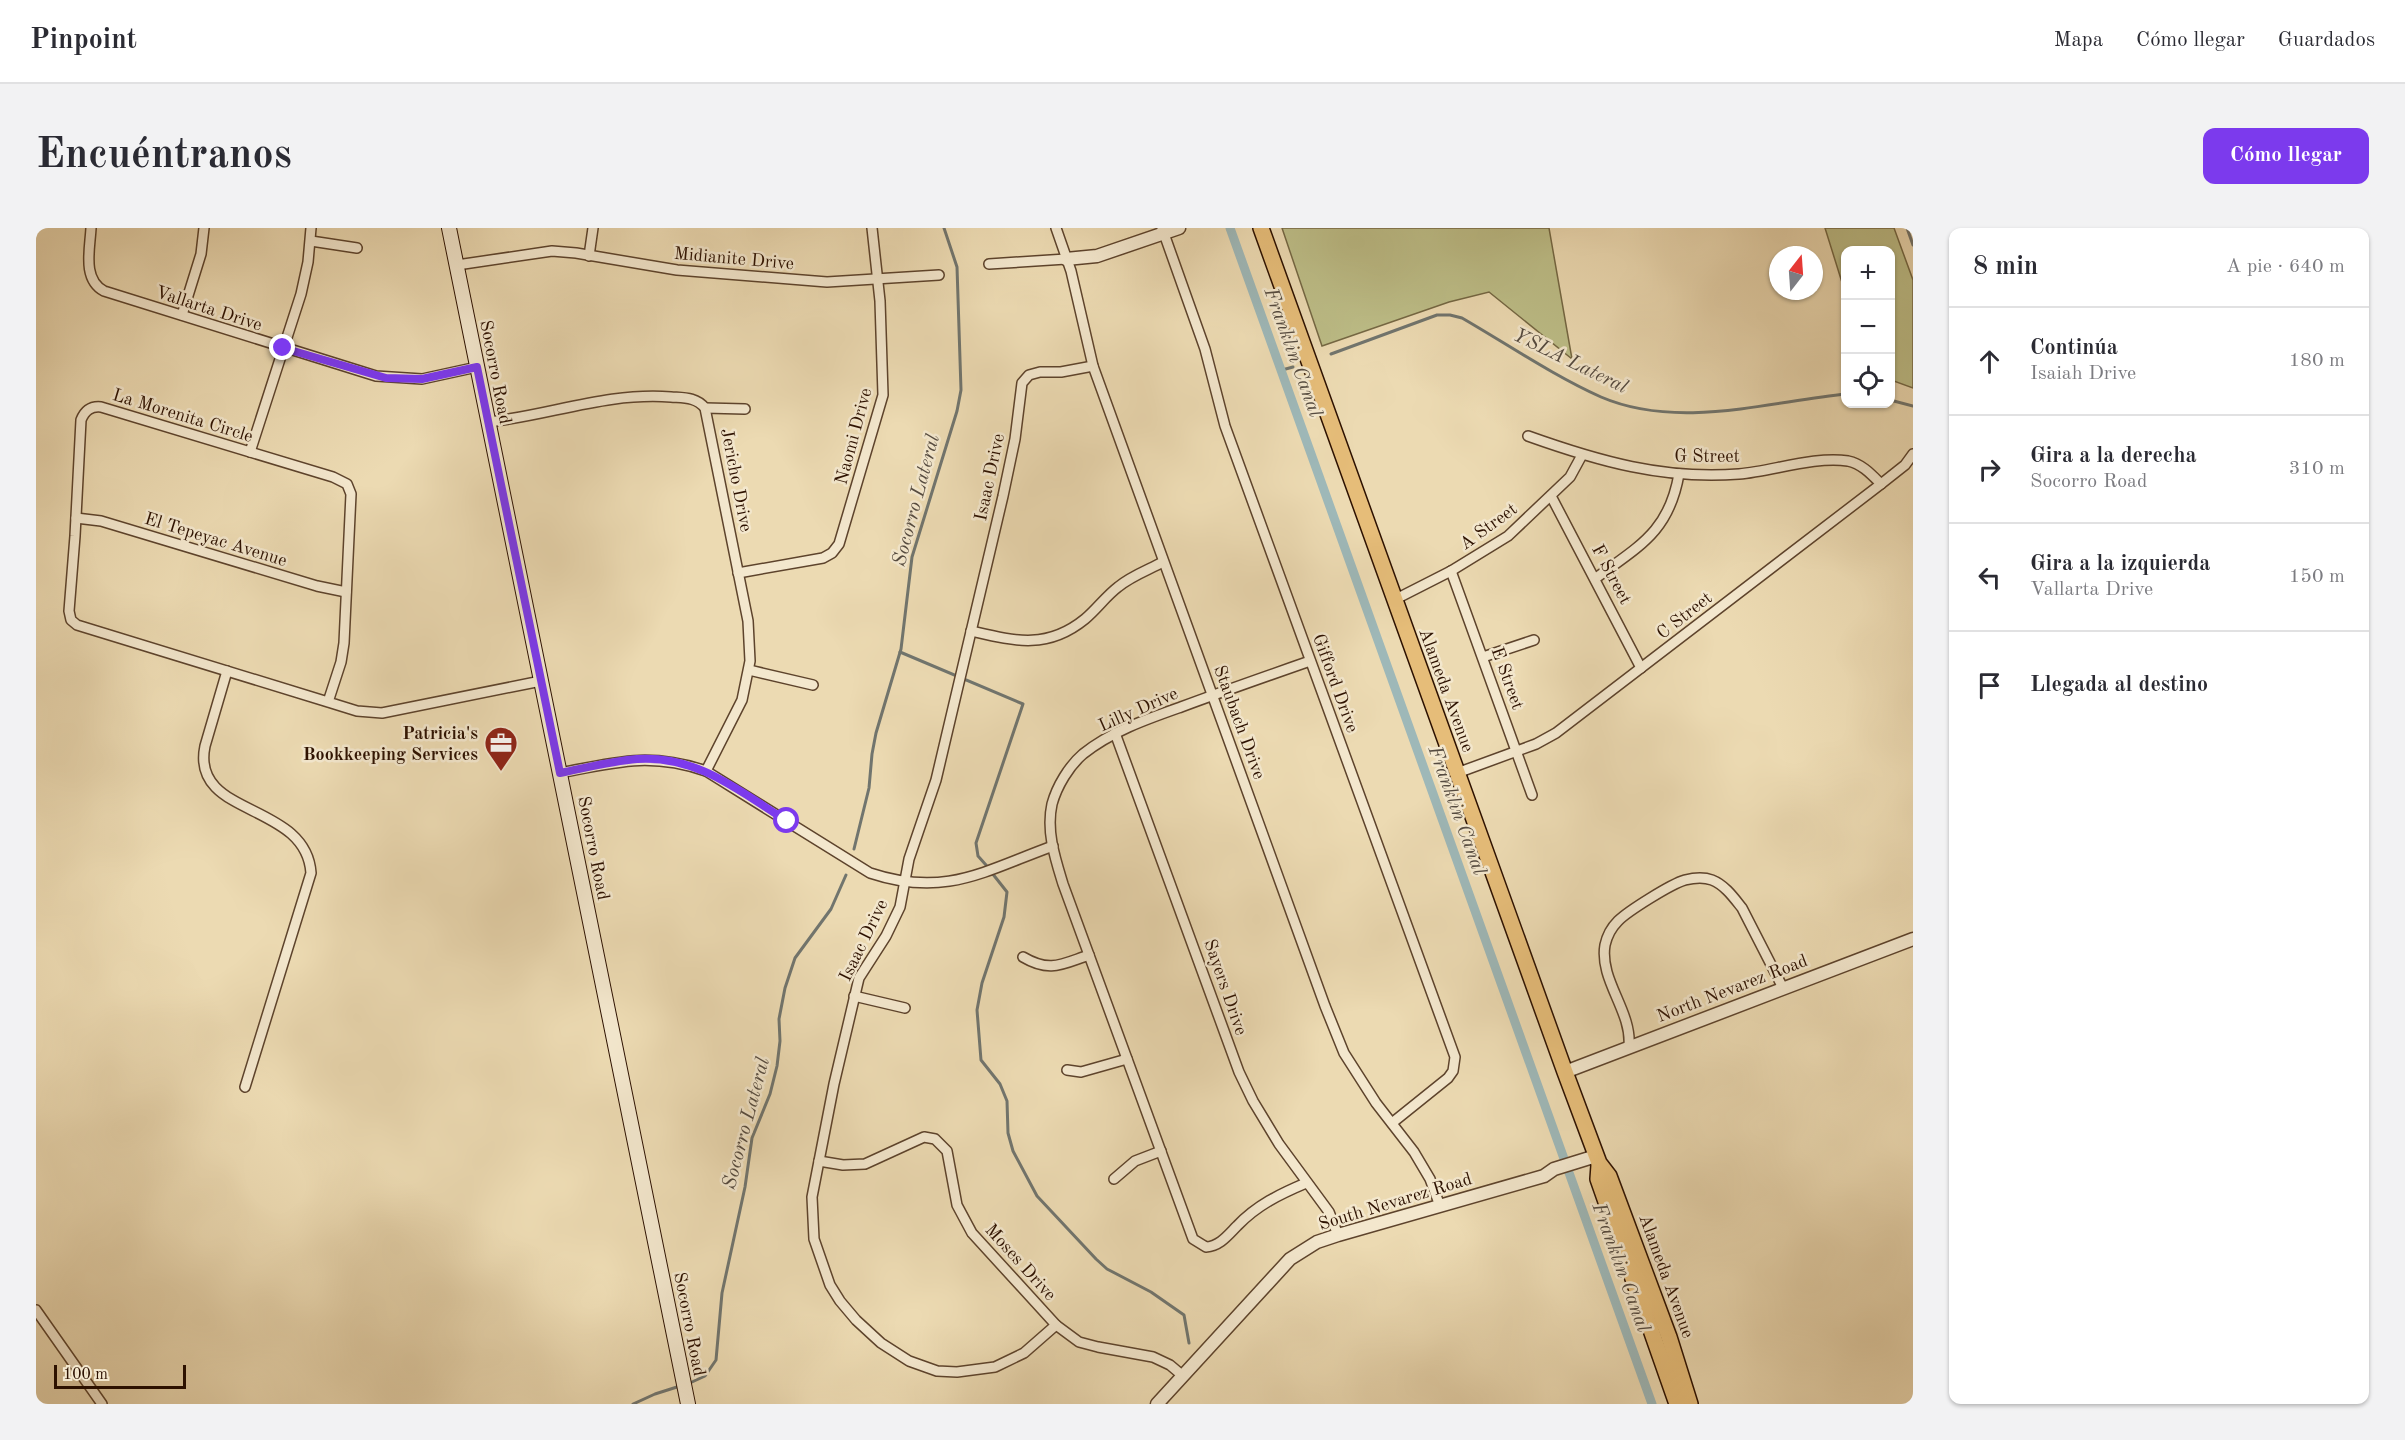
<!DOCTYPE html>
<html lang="es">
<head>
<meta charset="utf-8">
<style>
	:root { --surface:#fff; --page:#f2f2f3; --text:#2b2b33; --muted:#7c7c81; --line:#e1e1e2; --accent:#7c3aed }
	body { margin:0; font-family:"Old Standard TT",serif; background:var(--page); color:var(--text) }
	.controls { position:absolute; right:18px; top:18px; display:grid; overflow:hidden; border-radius:12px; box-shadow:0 2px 4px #0004 }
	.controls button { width:54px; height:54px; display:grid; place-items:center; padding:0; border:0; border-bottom:2px solid var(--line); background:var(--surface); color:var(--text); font:30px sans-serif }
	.compass { position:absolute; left:1733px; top:18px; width:54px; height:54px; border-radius:50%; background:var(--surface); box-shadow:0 2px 4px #0004; rotate:17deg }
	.scale { position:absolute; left:18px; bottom:15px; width:132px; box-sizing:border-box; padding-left:6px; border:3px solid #2d1100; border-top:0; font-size:16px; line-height:21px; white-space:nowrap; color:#2d1100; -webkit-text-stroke:4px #f3e7cd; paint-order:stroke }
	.stop { position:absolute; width:18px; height:18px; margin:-14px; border:4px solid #7c3aed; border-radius:50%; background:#fff }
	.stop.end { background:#7c3aed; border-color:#fff; box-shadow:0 2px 6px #0008 }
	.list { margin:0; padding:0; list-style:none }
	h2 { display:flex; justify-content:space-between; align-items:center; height:78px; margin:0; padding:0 24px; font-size:26px }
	h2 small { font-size:20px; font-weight:400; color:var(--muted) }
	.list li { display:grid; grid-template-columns:39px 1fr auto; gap:18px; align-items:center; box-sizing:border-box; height:108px; padding:0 24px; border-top:2px solid var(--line) }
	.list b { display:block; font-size:22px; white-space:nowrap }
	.list p { margin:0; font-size:20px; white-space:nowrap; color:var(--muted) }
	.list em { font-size:20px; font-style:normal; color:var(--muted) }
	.icon { flex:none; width:33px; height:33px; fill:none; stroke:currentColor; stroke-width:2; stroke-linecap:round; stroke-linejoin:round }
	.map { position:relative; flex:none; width:1877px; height:1176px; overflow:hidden; border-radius:12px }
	header { display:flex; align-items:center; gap:36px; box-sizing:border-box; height:84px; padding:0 30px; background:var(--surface); border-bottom:2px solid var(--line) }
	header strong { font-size:28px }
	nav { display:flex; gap:33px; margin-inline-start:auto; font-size:21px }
	.intro { display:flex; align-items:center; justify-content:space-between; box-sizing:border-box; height:144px; padding:0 36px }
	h1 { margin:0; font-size:42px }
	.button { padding:15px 27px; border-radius:12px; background:var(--accent); color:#fff; font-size:21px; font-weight:700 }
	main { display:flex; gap:36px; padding:0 36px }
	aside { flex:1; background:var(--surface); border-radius:12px; box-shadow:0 2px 4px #0004 }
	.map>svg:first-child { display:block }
	.green { fill:#bdbe88; stroke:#756844; stroke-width:1.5 }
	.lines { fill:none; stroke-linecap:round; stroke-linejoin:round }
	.stream { stroke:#71756e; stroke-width:3 }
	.canal { stroke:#9eb8b8; stroke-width:9 }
	.minor-casing { stroke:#5d432c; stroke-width:12 }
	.tertiary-casing { stroke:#5d432c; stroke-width:15 }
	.secondary-casing { stroke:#2d1100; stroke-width:16 }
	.primary-casing { stroke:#2d1100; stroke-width:18 }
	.minor { stroke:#f3e7cd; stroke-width:9 }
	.tertiary { stroke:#f3e7cd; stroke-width:12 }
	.secondary { stroke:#f3e7cd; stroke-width:14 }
	.primary { stroke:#e6bd79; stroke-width:15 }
	.route { stroke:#7c3aed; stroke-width:8 }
	.labels { text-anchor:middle; stroke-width:5; stroke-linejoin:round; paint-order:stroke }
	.street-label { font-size:18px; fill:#2d1100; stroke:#f3e7cd }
	.poi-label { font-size:18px; font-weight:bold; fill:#2d1100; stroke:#f3e7cd; text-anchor:end }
	.water-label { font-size:20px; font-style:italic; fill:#554b40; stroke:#f3e7cd }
</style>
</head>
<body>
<header>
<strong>Pinpoint</strong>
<nav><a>Mapa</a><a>Cómo llegar</a><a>Guardados</a></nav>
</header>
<div class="intro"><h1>Encuéntranos</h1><a class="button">Cómo llegar</a></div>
<main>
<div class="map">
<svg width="1877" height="1176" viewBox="0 0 1877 1176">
	<rect width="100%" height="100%" fill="#ecdab2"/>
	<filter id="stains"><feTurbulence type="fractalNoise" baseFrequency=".00333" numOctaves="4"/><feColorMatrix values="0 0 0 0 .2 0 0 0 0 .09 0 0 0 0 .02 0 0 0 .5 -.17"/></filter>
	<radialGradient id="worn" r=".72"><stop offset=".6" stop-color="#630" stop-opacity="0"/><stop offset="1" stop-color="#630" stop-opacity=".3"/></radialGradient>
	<g class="green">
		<path d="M 1246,0 L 1513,0 L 1536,131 L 1453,64 L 1413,74 L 1286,118 Z"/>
		<path d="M 1789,0 L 1858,0 L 1877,52 L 1877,160 L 1855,152 L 1854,22 L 1810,22 L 1809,64 Z"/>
	</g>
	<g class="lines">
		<g class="stream">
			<path d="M 1871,0 L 1877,17"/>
			<path d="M 1295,126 L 1401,87 L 1414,87 L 1426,90 C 1471,116 1518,148 1565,169 C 1642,202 1731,174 1810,166"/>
			<path d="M 1246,142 L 1257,139"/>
			<path d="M 1854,172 L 1877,178"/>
			<path d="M 864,424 L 987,476 L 940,615 L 942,628 L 950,637"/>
			<path d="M 818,621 L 833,560 L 836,526 L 840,505 L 865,421 L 876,329 L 921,183 L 925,162 L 921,39 L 908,0"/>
			<path d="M 956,645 L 971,664 L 968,689 L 946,755 L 941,782 L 945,832 L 964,856 L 971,873 L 972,905 L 977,923 L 1001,968 L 1060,1031 L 1071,1041 L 1115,1064 L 1148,1087 L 1153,1115"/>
			<path d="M 656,1154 L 669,1148 L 680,1132 L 686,1065 L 709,959 L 716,910 L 734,866 L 741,838 L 744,813 L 743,791 L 749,760 L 759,730 L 795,681 L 810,647"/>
			<path d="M 597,1176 L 619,1166 L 641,1159"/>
		</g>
		<path class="canal" d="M 1194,0 L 1616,1176"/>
		<defs>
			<g id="minor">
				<path d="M 55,0 C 54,21 46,51 68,63 L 340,148 L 386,151 L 441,139"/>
				<path d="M 1020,0 L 1035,43 L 1057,138 L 1289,778 L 1308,825 L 1340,875 L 1378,924 L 1394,951 L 1404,978"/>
				<path d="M 1126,0 L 1169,121 L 1189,198 L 1419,829 L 1417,843 L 1412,850 L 1356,895"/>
				<path d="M 275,13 L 321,20"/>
				<path d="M 553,28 L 557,0"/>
				<path d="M 953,36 L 1030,31"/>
				<path d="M 421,37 L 516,23 L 540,25 L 641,42 L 791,54 L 903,47"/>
				<path d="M 146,87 L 165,26 L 168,0"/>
				<path d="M 669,180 L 709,181"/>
				<path d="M 452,194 C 515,187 571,164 635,169 C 648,170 660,169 669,180 L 712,393 L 714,433 L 706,472 L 670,543"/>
				<path d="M 1492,208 C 1562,233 1628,252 1703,246 C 1737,243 1778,228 1812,233 C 1826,236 1835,246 1845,256"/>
				<path d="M 214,224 L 265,66 L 272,34 L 275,0"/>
				<path d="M 1515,268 L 1605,440"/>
				<path d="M 40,290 L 65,293 L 281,358 L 310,364"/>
				<path d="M 1415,343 L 1496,567"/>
				<path d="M 702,345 L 787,330 L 796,325 L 803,316 L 847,167 L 844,73 L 836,0"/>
				<path d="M 1560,350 C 1603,318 1633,304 1643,246"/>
				<path d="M 1358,372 L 1415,343 L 1472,308 L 1534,249 L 1546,227"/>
				<path d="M 935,403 C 978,413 1011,422 1049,391 C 1061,381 1070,368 1082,359 C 1095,348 1112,342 1127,334"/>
				<path d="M 1447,429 L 1498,412"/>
				<path d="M 713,442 L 777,457"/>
				<path d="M 191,443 L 169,518 C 154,590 270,573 275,645 L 209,859"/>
				<path d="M 292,474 L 305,434 L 308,415 L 315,266 L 311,256 L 297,249 L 65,179 C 55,178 49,182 45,192 L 39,308 L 33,383 L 35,392 L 41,397 L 292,474 L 321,483 L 346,485 L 505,453"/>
				<path d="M 1079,505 L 1203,844 L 1217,873 L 1243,916 L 1293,984 L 1302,1007"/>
				<path d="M 524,545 C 580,534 614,524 670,543 L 834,645 C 909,670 948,643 1017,618"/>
				<path d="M 1421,545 L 1500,516 L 1520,505 L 1845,256 L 1869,237 L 1877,226"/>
				<path d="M 987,729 C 1014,745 1026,736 1053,727"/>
				<path d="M 818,768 L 869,780"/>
				<path d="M 1593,818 C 1596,783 1563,752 1569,717 C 1571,708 1576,699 1582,693 C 1592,683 1635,656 1649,652 C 1657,650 1668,649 1676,652 C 1689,657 1698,670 1706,680 L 1747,760"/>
				<path d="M 1031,842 L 1045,844 L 1091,831"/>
				<path d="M 783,933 L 807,937 L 829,936 L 888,909 L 899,911 L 911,923 L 921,977 L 936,1005 L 1020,1097 L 1043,1114 L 1062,1119 L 1117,1129 L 1134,1137 L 1147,1148"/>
				<path d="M 1078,951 L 1099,933 L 1125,923"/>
				<path d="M 1270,955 C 1244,966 1221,977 1201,998 C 1192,1007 1184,1018 1170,1019 L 1157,1011 L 1027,656 C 1019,630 1010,603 1016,576 C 1021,558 1033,538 1047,526 C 1076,503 1111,491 1145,479 C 1188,463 1231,448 1274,433"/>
				<path d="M 0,1082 L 66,1176"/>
				<path d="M 1020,1097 L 988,1125 L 959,1139 L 921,1144 L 901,1143 L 873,1133 L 845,1115 L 820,1092 L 804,1073 L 794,1057 L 778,1011 L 776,969 L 798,856 L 823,750 L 850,708 L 864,679 L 873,631 L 900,552 L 967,268 L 979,211 L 986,155 L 993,147 L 1004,144 L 1025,144 L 1057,138"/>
			</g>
			<g id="tertiary">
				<path d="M 1030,31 L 1061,28 L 1143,0"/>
				<path d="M 1529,844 L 1877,711"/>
				<path d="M 1121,1176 L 1254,1031 L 1281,1014 L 1302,1007 L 1508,948 L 1518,941 L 1560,928"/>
			</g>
			<path id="secondary" d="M 413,0 L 652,1176"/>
			<g id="primary">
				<path d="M 1225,0 L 1529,844 L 1563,935 L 1573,948 L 1633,1109 L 1654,1176"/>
				<path d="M 1563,937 L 1562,951 L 1641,1176"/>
			</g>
		</defs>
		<use href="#minor" class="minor-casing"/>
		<use href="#tertiary" class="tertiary-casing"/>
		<use href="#secondary" class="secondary-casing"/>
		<use href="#primary" class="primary-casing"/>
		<use href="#minor" class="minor"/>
		<use href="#tertiary" class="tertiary"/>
		<use href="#secondary" class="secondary"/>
		<use href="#primary" class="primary"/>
	</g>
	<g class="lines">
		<path class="route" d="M 247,120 L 350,150 L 386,151 L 441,139 L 524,545 C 549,540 576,533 601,531 C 661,527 703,563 751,593"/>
	</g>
	<defs>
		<symbol id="office-pin" viewBox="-11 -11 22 30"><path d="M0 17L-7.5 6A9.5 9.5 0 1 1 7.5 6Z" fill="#8f2418" stroke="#f3e7cd"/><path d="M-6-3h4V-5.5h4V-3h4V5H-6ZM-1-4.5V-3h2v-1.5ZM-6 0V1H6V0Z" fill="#fff"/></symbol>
	</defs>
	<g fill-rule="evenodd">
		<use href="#office-pin" x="446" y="496" width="38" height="52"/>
	</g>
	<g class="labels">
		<g class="street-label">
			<text transform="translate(698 30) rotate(5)" y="6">Midianite Drive</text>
			<text transform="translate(173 80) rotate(18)" y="6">Vallarta Drive</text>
			<text transform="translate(460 144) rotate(79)" y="6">Socorro Road</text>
			<text transform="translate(147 187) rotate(17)" y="6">La Morenita Circle</text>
			<text transform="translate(817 208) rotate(-75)" y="6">Naomi Drive</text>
			<text x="1671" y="234">G Street</text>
			<text transform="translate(953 249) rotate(-78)" y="6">Isaac Drive</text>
			<text transform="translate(701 252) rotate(79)" y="6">Jericho Drive</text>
			<text transform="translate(1452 298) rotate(-36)" y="6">A Street</text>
			<text transform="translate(180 311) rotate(17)" y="6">El Tepeyac Avenue</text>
			<text transform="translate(1576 346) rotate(62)" y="6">F Street</text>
			<text transform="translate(1648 387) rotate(-38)" y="6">C Street</text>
			<text transform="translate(1472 450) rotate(70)" y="6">E Street</text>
			<text transform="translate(1300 455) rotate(70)" y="6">Gifford Drive</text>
			<text transform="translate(1411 462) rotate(70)" y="6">Alameda Avenue</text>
			<text transform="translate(1102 481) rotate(-24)" y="6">Lilly Drive</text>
			<text transform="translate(1204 494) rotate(70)" y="6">Staubach Drive</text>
			<text transform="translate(558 620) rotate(79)" y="6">Socorro Road</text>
			<text transform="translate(827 712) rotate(-64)" y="6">Isaac Drive</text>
			<text transform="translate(1190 759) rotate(71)" y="6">Sayers Drive</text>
			<text transform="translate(1696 760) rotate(-21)" y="6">North Nevarez Road</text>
			<text transform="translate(1359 973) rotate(-17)" y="6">South Nevarez Road</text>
			<text transform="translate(985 1034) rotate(48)" y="6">Moses Drive</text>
			<text transform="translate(1631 1048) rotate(70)" y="6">Alameda Avenue</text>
			<text transform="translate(654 1096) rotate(79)" y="6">Socorro Road</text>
		</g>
		<g class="poi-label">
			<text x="442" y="511">Patricia's<tspan x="442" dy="21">Bookkeeping Services</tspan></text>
		</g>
		<g class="water-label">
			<text transform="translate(1258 124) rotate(70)" y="7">Franklin Canal</text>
			<text transform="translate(1535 132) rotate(26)" y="7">YSLA Lateral</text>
			<text transform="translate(879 272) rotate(-75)" y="7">Socorro Lateral</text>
			<text transform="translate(1422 582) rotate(70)" y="7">Franklin Canal</text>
			<text transform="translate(709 895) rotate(-75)" y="7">Socorro Lateral</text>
			<text transform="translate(1586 1039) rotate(70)" y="7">Franklin Canal</text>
		</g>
	</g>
	<rect width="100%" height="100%" filter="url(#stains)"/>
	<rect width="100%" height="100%" fill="url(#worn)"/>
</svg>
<div class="controls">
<button>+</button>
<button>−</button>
<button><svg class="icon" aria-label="locate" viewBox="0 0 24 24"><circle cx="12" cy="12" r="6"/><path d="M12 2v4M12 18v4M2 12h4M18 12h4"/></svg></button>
</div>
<svg class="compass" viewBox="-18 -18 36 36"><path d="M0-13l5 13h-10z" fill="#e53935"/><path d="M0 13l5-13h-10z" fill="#7c7c81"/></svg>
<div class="scale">100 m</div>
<div class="stop" style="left:751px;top:593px"></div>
<div class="stop end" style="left:247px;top:120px"></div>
</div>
<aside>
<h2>8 min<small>A pie · 640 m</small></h2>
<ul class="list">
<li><svg class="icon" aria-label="ahead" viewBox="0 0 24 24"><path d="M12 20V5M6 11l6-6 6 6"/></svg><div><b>Continúa</b><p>Isaiah Drive</p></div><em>180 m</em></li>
<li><svg class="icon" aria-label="right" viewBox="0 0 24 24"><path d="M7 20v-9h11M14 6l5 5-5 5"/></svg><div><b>Gira a la derecha</b><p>Socorro Road</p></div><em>310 m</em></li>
<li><svg class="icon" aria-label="left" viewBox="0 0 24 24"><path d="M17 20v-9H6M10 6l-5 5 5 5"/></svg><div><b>Gira a la izquierda</b><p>Vallarta Drive</p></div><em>150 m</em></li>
<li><svg class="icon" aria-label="arrive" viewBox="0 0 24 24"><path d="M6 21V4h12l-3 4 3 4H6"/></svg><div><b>Llegada al destino</b></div></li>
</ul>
</aside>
</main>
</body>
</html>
